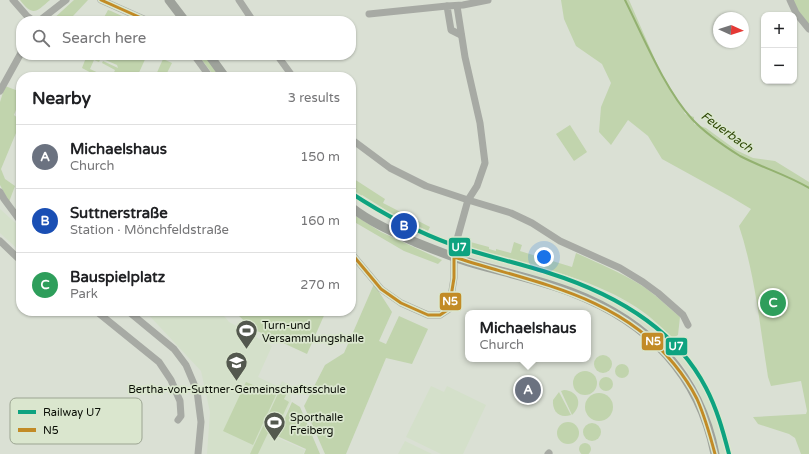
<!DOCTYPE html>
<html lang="en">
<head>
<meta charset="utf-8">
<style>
	:root { --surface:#fff; --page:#f6f6f6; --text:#202124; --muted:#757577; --line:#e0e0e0; --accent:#53584e }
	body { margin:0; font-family:"Varela Round",sans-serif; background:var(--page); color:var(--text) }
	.controls { position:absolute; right:12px; top:12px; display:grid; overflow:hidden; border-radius:8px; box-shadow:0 1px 3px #0004 }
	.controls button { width:36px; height:36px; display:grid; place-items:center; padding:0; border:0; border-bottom:1px solid var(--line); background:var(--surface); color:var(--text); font:20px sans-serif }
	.compass { position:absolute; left:713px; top:12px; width:36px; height:36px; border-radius:50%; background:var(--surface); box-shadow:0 1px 3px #0004; rotate:93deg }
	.you { position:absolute; left:544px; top:257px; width:14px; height:14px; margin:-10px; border:3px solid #fff; border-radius:50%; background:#1a73e8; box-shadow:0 0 0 6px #1a73e833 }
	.badge { display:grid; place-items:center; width:26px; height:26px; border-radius:50%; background:var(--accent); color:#fff; font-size:13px; font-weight:700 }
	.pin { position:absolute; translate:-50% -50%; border:2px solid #fff; box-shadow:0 1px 4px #0006 }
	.popup { position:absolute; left:465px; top:310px; width:126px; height:52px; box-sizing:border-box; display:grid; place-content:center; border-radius:8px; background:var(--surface); filter:drop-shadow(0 1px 3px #0005); font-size:13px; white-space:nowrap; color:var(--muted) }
	.popup b { font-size:15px; color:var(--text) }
	.popup::after { content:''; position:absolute; left:50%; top:100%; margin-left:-8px; border:8px solid transparent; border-top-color:var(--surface) }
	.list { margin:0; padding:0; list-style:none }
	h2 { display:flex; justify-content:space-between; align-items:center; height:52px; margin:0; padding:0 16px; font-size:17px }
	h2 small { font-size:13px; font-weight:400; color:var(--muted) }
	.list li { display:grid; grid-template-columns:26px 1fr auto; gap:12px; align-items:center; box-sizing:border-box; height:64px; padding:0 16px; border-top:1px solid var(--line) }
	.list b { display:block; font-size:15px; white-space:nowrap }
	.list p { margin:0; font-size:13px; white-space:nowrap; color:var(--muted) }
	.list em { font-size:13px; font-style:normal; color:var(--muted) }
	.icon { flex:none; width:22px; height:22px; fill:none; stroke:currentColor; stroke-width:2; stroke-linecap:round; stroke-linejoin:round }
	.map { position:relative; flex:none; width:809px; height:454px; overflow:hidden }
	.search { position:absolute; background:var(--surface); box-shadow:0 1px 3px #0004; left:16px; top:16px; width:340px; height:44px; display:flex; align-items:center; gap:10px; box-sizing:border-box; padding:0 14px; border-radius:16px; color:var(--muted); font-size:15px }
	.panel { position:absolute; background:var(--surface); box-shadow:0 1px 3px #0004; left:16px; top:72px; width:340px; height:244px; border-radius:16px }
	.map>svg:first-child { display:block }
	.built { fill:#d4e0ca }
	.green { fill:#c1d4ad }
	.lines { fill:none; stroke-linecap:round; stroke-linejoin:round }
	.stream { stroke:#93b170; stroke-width:2 }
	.minor { stroke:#a7aaa4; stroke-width:7 }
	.major { stroke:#9ea29b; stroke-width:9 }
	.bus-1-casing { stroke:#dae6ce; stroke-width:6 }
	.bus-1 { stroke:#c28b26; stroke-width:3 }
	.rail-1-casing { stroke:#dae6ce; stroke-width:7 }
	.rail-1 { stroke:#0ea380; stroke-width:4 }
	.labels { text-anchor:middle; stroke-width:3.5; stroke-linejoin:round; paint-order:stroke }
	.poi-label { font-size:11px; fill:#0a0e06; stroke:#dae6ce; text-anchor:start }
	.water-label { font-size:12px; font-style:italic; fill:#2e4805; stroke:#dae6ce }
	.key { fill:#dae6ce; stroke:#9ca592; stroke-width:1 }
	.key-label { font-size:11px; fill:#0a0e06 }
	.line-badge { stroke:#dae6ce; stroke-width:1.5 }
	.badge-label { font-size:11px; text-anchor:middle; font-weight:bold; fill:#fff }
</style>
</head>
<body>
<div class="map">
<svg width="809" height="454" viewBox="0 0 809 454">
	<rect width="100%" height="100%" fill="#dae0d4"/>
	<g class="built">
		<path d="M 0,209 L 21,228 L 21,252 L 0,233 Z"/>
		<path d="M 473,250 L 538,267 L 595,287 L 623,300 L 654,321 L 684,350 L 705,383 L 716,403 L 730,441 L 729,446 L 724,447 L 725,454 L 719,454 L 710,418 L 697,388 L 685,368 L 666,346 L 639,322 L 605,302 L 577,290 L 524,272 L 471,257 Z"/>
		<path d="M 145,311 L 220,311 L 229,322 L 272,346 L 258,377 L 279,387 L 282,381 L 289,385 L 291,401 L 276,437 L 305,450 L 303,454 L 207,454 L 210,412 L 201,371 Z"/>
		<path d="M 431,386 L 444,392 L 447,386 L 486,405 L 463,454 L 441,454 L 406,437 Z"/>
		<path d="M 405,441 L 432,454 L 398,454 Z"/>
	</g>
	<g class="green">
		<path d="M 20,0 L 50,0 C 36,12 33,17 20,0 Z"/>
		<path d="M 74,0 L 88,0 L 73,16 L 70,21 L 51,21 Z"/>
		<path d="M 561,0 L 629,0 L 660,71 L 681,105 L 685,114 L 694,117 L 694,124 L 706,128 L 736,150 L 753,158 L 775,161 L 809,182 L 809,454 L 801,454 L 795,438 L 789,434 L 758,424 L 753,417 L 806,414 L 807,411 L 801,381 L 771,386 L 768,377 C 760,327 755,274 739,226 L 751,209 L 731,197 L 662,159 L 648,136 L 628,120 L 611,145 L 599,132 L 601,107 L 611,83 L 602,64 L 576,46 L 564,19 Z"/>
		<path d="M 794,0 L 809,0 L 809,24 L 798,11 L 793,1 Z"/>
		<path d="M 108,10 L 111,11 L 133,21 L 102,21 Z"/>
		<path d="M 87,55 L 100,60 L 99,62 L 94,60 L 90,69 L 107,77 L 99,77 L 82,68 Z"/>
		<path d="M 108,55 L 147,55 L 137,77 L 112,77 L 115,70 L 102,63 L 103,61 L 118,68 L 117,65 L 103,59 L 104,57 L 106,58 Z"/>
		<path d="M 198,55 L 205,55 L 221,77 L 215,77 Z"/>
		<path d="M 163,59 L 172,63 L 165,77 L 155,77 Z"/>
		<path d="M 5,86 L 21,92 L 21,97 L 14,115 L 21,121 L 1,169 L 5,179 L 15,186 L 9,202 L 0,185 L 0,102 Z"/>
		<path d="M 570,125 L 587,152 L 574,161 L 556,134 Z"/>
		<path d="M 351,177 L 385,199 L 383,203 L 430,227 L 428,231 L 389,212 L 362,195 L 360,198 L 351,192 Z"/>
		<path d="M 351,213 L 381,232 L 442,260 L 438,264 L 404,251 L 351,220 Z"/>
		<path d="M 463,240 L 489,247 L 489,249 L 496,251 L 496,249 L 511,253 L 514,242 L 522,245 L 520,251 L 572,267 L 576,253 C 598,263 620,272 641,285 C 655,294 667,306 680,317 L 678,335 L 673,338 C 661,327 650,316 636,307 C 584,273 520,264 461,246 Z"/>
		<path d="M 374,284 L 392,312 L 379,341 L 386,344 L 399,316 L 428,329 L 412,364 L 386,358 L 346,454 L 325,454 L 304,406 L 325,365 L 344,353 Z"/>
		<path d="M 240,311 L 326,311 L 307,354 L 253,329 L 238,315 Z"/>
		<circle cx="603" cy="364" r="9"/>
		<circle cx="622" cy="371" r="7"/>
		<circle cx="585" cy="383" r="12"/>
		<circle cx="606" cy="384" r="7"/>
		<path d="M 246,382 L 276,395 L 253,445 L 223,431 Z"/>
		<path d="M 282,385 L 289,389 L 284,399 L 289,402 L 273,436 L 268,433 L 258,454 L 250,454 Z"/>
		<path d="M 564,390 C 579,391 583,405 572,415 L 561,391 Z"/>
		<path d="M 559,392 L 571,415 C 559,419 552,411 553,400 Z"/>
		<circle cx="599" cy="407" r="14"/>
		<path d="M 292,402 L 300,407 L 320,454 L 304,454 L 306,449 L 277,436 Z"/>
		<circle cx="568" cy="433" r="11"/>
		<circle cx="592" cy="432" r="9"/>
		<circle cx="585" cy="449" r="6"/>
	</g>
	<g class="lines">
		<path class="stream" d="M 625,0 C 644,38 664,88 692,119 C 705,133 724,146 740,156 C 763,168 787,175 809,188"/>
		<g class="minor">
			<path d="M 13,0 L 27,16 L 34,21"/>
			<path d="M 101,0 L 148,21"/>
			<path d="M 239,0 L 253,21"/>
			<path d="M 790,0 L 796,13 L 809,29"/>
			<path d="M 369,14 L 447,6"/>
			<path d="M 39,21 L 66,0"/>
			<path d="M 461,35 L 451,30 L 447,6 L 463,5 L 488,0"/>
			<path d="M 194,55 L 210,77"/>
			<path d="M 277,55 L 293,77"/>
			<path d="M 0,91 L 21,53"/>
			<path d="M 351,139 L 390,168 L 426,186 L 468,200 L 511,213 L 532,223 L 560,241 L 620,268 L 643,282 L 658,293 L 683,315 L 688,325"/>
			<path d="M 0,192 L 4,199 L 21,222"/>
			<path d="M 0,241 L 21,261"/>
			<path d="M 351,253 L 381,289 L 401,303 L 428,315 L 440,315 L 449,309 L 454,278 L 454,254 L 456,243 L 468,200 L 477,186 L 485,163 L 480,123 L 465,57 L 457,6"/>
			<path d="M 96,311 L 159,362 L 171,380 L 180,401 L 181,416 L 178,420"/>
			<path d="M 128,311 L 174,349 L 186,365 L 197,391 L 201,422 L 198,454"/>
			<path d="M 548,454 L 549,453"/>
		</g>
		<g class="major">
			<path d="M 169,0 L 185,21"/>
			<path d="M 209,55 L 225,77"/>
			<path d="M 351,207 C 370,222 393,232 415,242 C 435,250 454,258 475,264 C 507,273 540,280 571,292 C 647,321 699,373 715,454"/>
		</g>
		<defs>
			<g id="bus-1">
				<path d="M 101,0 L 148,21"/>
				<path d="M 351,253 L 381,289 L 401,303 L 428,315 L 440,315 L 449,309 L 454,278 L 454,257 C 533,283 618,294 674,364 C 683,375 691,387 697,399 C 705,417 710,435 715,454"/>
			</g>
		</defs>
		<use href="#bus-1" class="bus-1-casing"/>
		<use href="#bus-1" class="bus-1"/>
		<defs>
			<path id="rail-1" d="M 351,193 C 383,214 417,232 453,245 C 485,256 518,263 549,273 C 612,293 675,328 706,388 C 717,409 723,431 729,454"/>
		</defs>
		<use href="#rail-1" class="rail-1-casing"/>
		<use href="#rail-1" class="rail-1"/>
	</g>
	<defs>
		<symbol id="stadium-pin" viewBox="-11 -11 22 30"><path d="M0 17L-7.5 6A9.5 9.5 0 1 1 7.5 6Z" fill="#53584e" stroke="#dae6ce"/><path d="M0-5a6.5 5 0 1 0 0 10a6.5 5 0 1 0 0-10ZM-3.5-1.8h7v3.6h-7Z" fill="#fff"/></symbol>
		<symbol id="school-pin" viewBox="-11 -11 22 30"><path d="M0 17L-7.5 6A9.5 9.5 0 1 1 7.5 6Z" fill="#53584e" stroke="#dae6ce"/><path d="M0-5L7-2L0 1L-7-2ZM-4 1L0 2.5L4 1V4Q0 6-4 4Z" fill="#fff"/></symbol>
	</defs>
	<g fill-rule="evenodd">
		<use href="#stadium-pin" x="234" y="318" width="25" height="34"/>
		<use href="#school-pin" x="224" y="350" width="25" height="34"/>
		<use href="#stadium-pin" x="262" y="410" width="25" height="34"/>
	</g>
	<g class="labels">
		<g class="poi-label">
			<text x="262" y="329">Turn-und<tspan x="262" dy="13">Versammlungshalle</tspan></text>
			<text x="237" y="393" text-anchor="middle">Bertha-von-Suttner-Gemeinschaftsschule</text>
			<text x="290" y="421">Sporthalle<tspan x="290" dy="13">Freiberg</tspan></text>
		</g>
		<g class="water-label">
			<text transform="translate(727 132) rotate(36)" y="4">Feuerbach</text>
		</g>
	</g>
	<rect x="10" y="398" width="132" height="46" rx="6" class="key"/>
	<rect x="18" y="410" width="18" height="4" fill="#0ea380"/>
	<rect x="18" y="428" width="18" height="4" fill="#c28b26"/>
	<g class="key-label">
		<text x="43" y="416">Railway U7</text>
		<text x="43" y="434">N5</text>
	</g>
	<g class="line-badge">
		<rect x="448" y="237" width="23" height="20" rx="4" fill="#0ea380"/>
		<rect x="439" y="292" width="23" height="19" rx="4" fill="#c28b26"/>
		<rect x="641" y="332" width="23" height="19" rx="4" fill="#c28b26"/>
		<rect x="665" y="337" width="23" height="19" rx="4" fill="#0ea380"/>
	</g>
	<g class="badge-label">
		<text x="459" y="251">U7</text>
		<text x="450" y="305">N5</text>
		<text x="653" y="345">N5</text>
		<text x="676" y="350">U7</text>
	</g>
</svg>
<div class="controls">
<button>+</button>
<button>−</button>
</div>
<svg class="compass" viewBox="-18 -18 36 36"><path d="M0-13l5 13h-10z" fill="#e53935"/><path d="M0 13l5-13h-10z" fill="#757577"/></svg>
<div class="you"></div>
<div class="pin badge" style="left:528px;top:390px;background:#6b7280">A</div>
<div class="popup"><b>Michaelshaus</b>Church</div>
<div class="pin badge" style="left:404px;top:226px;background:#1a4fb4">B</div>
<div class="pin badge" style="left:773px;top:303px;background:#2e9e5b">C</div>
<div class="search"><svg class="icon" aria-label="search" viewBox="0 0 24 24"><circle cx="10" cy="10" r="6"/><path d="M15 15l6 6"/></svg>Search here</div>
<section class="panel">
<h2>Nearby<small>3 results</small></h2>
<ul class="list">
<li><span class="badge" style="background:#6b7280">A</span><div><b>Michaelshaus</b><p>Church</p></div><em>150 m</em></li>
<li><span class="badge" style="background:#1a4fb4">B</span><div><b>Suttnerstraße</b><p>Station · Mönchfeldstraße</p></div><em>160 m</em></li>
<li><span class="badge" style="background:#2e9e5b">C</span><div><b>Bauspielplatz</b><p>Park</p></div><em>270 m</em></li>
</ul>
</section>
</div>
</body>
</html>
